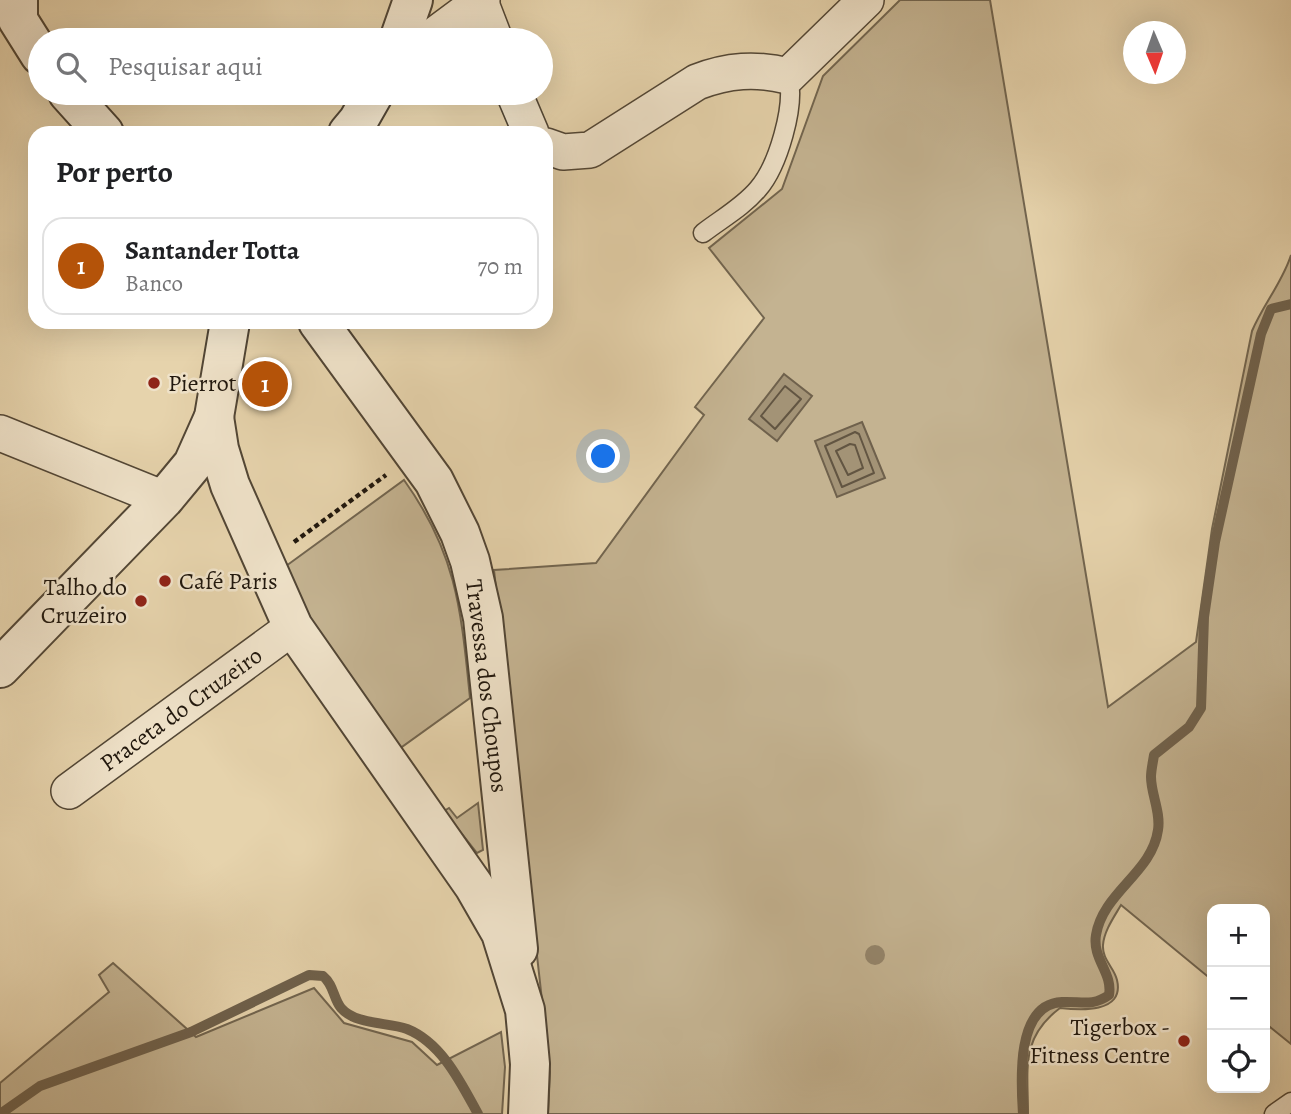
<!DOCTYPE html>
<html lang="pt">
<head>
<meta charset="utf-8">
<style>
	:root { --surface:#fff; --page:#f2f2f2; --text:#202124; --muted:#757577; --line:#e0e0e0; --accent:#b45309 }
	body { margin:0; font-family:Alegreya,serif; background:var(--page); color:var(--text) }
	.controls { position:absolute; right:21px; bottom:21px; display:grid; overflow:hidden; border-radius:14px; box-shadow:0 7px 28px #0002 }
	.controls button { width:63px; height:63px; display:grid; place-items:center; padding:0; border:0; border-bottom:2px solid var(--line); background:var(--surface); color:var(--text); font:35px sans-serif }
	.compass { position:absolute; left:1123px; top:21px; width:63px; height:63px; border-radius:50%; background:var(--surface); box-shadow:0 7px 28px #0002; rotate:178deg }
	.you { position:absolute; left:604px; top:457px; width:24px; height:24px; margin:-18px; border:5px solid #fff; border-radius:50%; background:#1a73e8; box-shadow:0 0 0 10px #1a73e833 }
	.badge { display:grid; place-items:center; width:46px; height:46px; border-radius:50%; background:var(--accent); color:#fff; font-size:23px; font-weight:700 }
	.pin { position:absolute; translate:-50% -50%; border:4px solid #fff; box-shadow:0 2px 7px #0006 }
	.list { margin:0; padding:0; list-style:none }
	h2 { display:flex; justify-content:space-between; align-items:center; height:91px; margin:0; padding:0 28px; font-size:30px }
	h2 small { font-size:23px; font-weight:400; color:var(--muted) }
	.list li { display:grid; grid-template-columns:46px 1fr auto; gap:21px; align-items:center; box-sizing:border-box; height:98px; margin:0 14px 14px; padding:0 14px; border:2px solid var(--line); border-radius:21px }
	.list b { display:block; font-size:26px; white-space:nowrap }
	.list p { margin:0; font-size:23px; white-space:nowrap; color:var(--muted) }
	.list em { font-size:23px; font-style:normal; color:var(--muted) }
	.icon { flex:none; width:38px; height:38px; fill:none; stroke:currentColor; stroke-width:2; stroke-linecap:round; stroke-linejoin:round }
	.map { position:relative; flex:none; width:1291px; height:1114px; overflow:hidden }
	.search { position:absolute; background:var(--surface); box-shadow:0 7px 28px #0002; left:28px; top:28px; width:525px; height:77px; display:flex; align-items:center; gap:18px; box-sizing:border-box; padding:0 24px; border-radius:38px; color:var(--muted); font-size:26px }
	.panel { position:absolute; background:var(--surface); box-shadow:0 7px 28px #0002; left:28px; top:126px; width:525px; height:203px; border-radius:21px }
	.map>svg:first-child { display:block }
	.green { fill:#c4b391; stroke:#72654f; stroke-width:2 }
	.water { fill:#a39376; stroke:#6f614c; stroke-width:2 }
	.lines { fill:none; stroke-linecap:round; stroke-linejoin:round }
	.shore { stroke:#625542; stroke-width:2 }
	.stream { stroke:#6f614c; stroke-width:10 }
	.service-casing { stroke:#524635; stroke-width:21 }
	.minor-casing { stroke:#524635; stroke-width:38 }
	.tertiary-casing { stroke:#524635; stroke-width:42 }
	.path { stroke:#20170d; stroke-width:4.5; stroke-dasharray:5 3.5; stroke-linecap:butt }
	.service { stroke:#efe2c9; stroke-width:18 }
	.minor { stroke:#efe2c9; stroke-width:35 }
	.tertiary { stroke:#efe2c9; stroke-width:38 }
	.tree { fill:#94856b }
	.poi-dot { fill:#8f2418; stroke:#efe2c9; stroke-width:2.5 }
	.labels { text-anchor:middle; stroke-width:5; stroke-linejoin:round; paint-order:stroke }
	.poi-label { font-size:24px; fill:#20170d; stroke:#efe2c9; text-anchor:start }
	.street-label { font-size:24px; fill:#20170d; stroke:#efe2c9 }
</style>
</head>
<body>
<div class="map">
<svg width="1291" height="1114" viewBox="0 0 1291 1114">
	<rect width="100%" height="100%" fill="#e6d3ac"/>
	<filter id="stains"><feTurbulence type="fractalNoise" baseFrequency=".00286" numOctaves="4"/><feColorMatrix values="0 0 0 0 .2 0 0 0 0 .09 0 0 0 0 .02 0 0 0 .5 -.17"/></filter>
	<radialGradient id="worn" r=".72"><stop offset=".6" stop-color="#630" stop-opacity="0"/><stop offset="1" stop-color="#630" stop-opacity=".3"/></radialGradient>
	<g class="green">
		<path d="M 900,0 L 990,0 L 1108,707 L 1196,642 L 1212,529 L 1252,331 C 1263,305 1283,281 1291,255 L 1291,1044 L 1265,1023 L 1265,909 L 1212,909 L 1212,980 L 1121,905 C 1114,917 1104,931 1103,945 C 1102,960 1114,967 1117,980 C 1125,1014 1079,1010 1060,1008 C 1020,1038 1028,1069 1028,1114 L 548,1114 L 550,1072 L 494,570 L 596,563 L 704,415 L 695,407 L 764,318 L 709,248 L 782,189 L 823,76 Z"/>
		<path d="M 404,480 C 457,554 461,610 470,698 L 399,749 C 356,690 313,635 286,566 Z"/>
		<path d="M 478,803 L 483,850 L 477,853 L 444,811 L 449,808 L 457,818 Z"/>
		<path d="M 113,963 L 196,1037 L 314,988 L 344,1023 L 412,1042 L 437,1065 L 501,1032 L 505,1067 L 502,1114 L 0,1114 L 0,1083 L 109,992 L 99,975 Z"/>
	</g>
	<g class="water">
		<path d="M 784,374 L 812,396 L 777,441 L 749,419 Z"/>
		<path d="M 862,422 L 885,478 L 837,497 L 815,441 Z"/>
	</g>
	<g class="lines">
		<g class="shore">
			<path d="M 785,386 L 801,399 L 775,429 L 761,416 Z"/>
			<path d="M 855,432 L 859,434 L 874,473 L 842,487 L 825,446 Z"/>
			<path d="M 850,444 L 855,445 L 863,468 L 848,475 L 836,451 Z"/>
		</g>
		<g class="stream">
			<path d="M 0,1114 L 40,1086 L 191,1032 L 309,975 L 323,976 C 334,985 333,998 341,1008 C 356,1025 387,1022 407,1029 C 442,1043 461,1083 478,1114"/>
			<path d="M 1023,1114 C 1021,1083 1015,1004 1062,1002 C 1081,1001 1092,1007 1109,995 C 1113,973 1092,959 1096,935 C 1103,892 1152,873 1158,830 C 1161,812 1151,794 1151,777 C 1151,770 1153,762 1154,755 L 1189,727 L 1201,708 L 1204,617 L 1215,542 L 1261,334 L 1271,309 L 1291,304"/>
		</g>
		<defs>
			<g id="service">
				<path d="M 703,233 C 721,219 743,207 758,189 C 778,166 796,105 788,76"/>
				<path d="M 1274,1114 L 1291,1102"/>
			</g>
			<g id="minor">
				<path d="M 480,1 L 495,40"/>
				<path d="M 428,40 L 482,0"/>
				<path d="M 514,93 L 531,133"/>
				<path d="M 546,146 L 563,152 L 590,150 L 697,82 C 728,70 756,68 788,76 L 866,0"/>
				<path d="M 0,433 L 164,499"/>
				<path d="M 69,791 L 293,627"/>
			</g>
			<g id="tertiary">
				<path d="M 18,0 L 18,20 L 40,55"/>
				<path d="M 399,40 L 413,0"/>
				<path d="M 68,93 L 104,133"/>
				<path d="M 348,133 L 358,121 L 374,93"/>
				<path d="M 318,322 L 434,481 L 460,533 L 470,561 L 483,618 L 518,949"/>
				<path d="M 214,417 L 219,449 L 230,485 L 293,627 L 474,886 L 501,933 L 525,1010 L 530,1064 L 528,1114"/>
				<path d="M 0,668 L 164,499 L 193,464 L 214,417 L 230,322"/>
			</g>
		</defs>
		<use href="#service" class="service-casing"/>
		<use href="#minor" class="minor-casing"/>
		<use href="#tertiary" class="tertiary-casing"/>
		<path class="path" d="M 294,542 L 386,475"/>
		<use href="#service" class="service"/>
		<use href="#minor" class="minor"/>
		<use href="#tertiary" class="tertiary"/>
	</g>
	<circle class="tree" cx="875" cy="955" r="10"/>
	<g class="poi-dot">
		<circle cx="154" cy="383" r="7"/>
		<circle cx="165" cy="581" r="7"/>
		<circle cx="141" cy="601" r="7"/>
		<circle cx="1184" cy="1041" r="7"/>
	</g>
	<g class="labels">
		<g class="poi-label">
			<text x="168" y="391">Pierrot</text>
			<text x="179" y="589">Café Paris</text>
			<text x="127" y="595" text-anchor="end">Talho do<tspan x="127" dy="28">Cruzeiro</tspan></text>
			<text x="1170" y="1035" text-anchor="end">Tigerbox -<tspan x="1170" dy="28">Fitness Centre</tspan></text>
		</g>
		<g class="street-label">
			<text transform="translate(487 686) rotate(83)" y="8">Travessa dos Choupos</text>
			<text transform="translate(181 709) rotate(-36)" y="8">Praceta do Cruzeiro</text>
		</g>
	</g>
	<rect width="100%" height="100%" filter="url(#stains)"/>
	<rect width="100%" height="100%" fill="url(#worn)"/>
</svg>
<div class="controls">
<button>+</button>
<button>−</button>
<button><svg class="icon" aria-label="locate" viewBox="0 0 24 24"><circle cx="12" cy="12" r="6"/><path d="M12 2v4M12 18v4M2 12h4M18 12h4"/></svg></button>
</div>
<svg class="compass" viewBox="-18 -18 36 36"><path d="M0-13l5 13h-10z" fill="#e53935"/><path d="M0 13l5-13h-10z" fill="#757577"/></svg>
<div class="you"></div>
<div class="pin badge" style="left:265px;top:384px">1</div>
<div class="search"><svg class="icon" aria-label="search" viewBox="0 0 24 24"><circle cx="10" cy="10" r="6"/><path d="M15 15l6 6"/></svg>Pesquisar aqui</div>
<section class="panel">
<h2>Por perto<small></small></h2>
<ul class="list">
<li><span class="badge">1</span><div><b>Santander Totta</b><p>Banco</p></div><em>70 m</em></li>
</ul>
</section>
</div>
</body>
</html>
